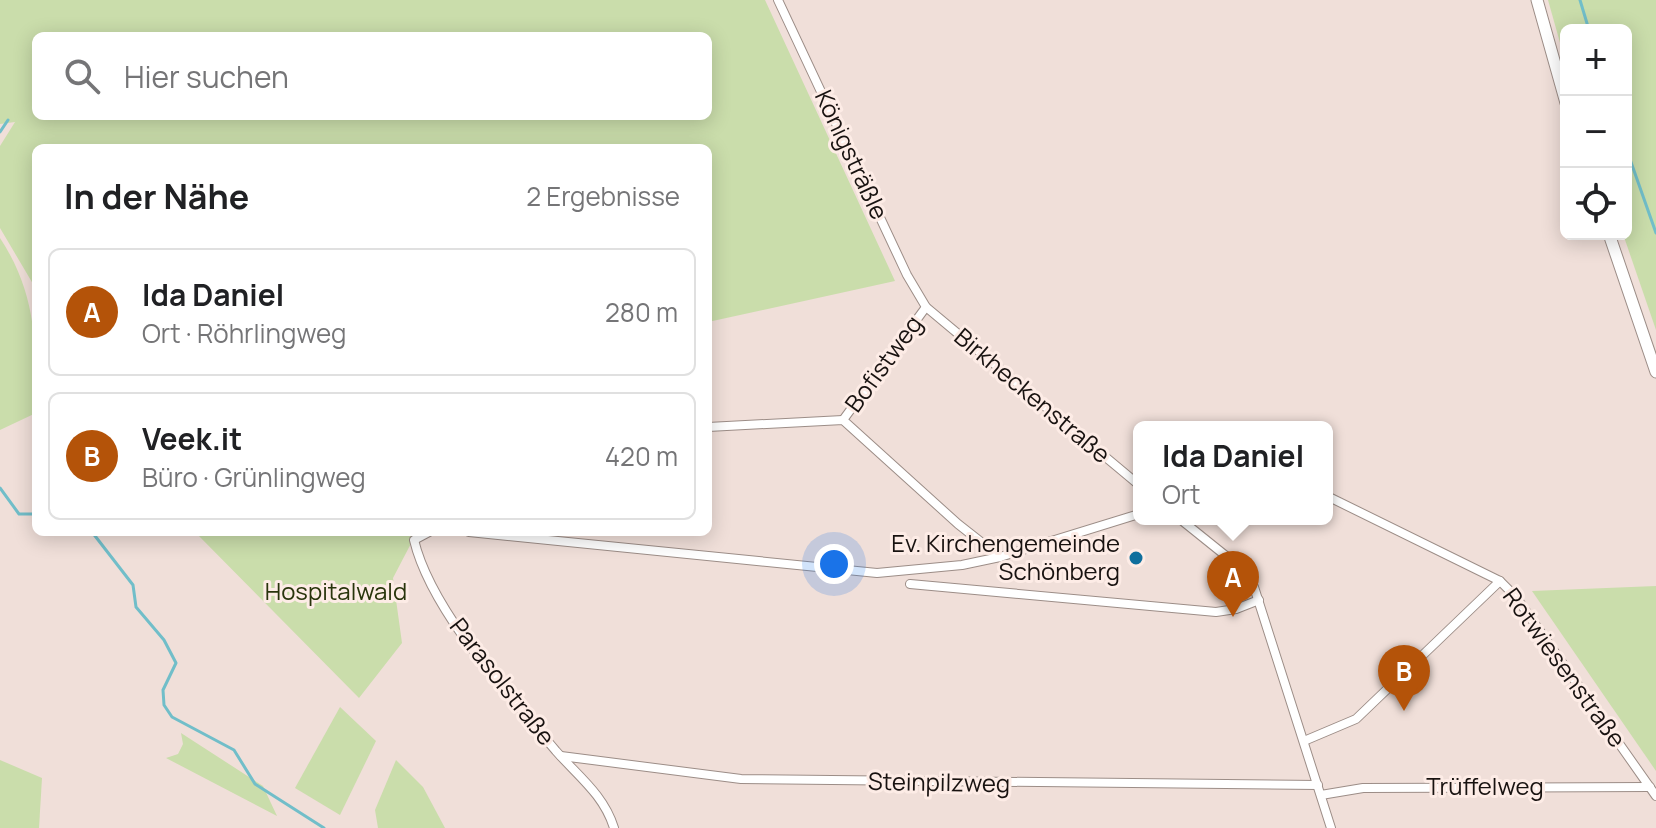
<!DOCTYPE html>
<html lang="de">
<head>
<meta charset="utf-8">
<style>
	:root { --surface:#fff; --page:#f6f6f6; --text:#202124; --muted:#757577; --line:#e0e0e0; --accent:#b45309 }
	body { margin:0; font-family:Manrope,sans-serif; background:var(--page); color:var(--text) }
	.controls { position:absolute; right:24px; top:24px; display:grid; overflow:hidden; border-radius:12px; box-shadow:0 4px 20px #0003 }
	.controls button { width:72px; height:72px; display:grid; place-items:center; padding:0; border:0; border-bottom:2px solid var(--line); background:var(--surface); color:var(--text); font:40px sans-serif }
	.you { position:absolute; left:834px; top:564px; width:28px; height:28px; margin:-20px; border:6px solid #fff; border-radius:50%; background:#1a73e8; box-shadow:0 0 0 12px #1a73e833 }
	.badge { display:grid; place-items:center; width:52px; height:52px; border-radius:50%; background:var(--accent); color:#fff; font-size:26px; font-weight:700 }
	.pin { position:absolute; translate:-50% -66px; filter:drop-shadow(0 2px 4px #0008) }
	.pin::after { content:''; position:absolute; top:42px; width:28px; height:24px; background:inherit; clip-path:polygon(0 0,100% 0,50% 100%) }
	.popup { position:absolute; left:1133px; top:421px; width:200px; height:104px; box-sizing:border-box; display:grid; place-content:center; border-radius:12px; background:var(--surface); filter:drop-shadow(0 2px 6px #0005); font-size:26px; white-space:nowrap; color:var(--muted) }
	.popup b { font-size:30px; color:var(--text) }
	.popup::after { content:''; position:absolute; left:50%; top:100%; margin-left:-16px; border:16px solid transparent; border-top-color:var(--surface) }
	.list { margin:0; padding:0; list-style:none }
	h2 { display:flex; justify-content:space-between; align-items:center; height:104px; margin:0; padding:0 32px; font-size:34px }
	h2 small { font-size:26px; font-weight:400; color:var(--muted) }
	.list li { display:grid; grid-template-columns:52px 1fr auto; gap:24px; align-items:center; box-sizing:border-box; height:128px; margin:0 16px 16px; padding:0 16px; border:2px solid var(--line); border-radius:12px }
	.list b { display:block; font-size:30px; white-space:nowrap }
	.list p { margin:0; font-size:26px; white-space:nowrap; color:var(--muted) }
	.list em { font-size:26px; font-style:normal; color:var(--muted) }
	.icon { flex:none; width:44px; height:44px; fill:none; stroke:currentColor; stroke-width:2; stroke-linecap:round; stroke-linejoin:round }
	.map { position:relative; flex:none; width:1656px; height:828px; overflow:hidden }
	.search { position:absolute; background:var(--surface); box-shadow:0 4px 20px #0003; left:32px; top:32px; width:680px; height:88px; display:flex; align-items:center; gap:20px; box-sizing:border-box; padding:0 28px; border-radius:12px; color:var(--muted); font-size:30px }
	.panel { position:absolute; background:var(--surface); box-shadow:0 4px 20px #0003; left:32px; top:144px; width:680px; height:392px; border-radius:12px }
	.map>svg:first-child { display:block }
	.green { fill:#caddab; fill-rule:evenodd }
	.lines { fill:none; stroke-linecap:round; stroke-linejoin:round }
	.stream { stroke:#71bec9; stroke-width:3 }
	.minor-casing { stroke:#9c8d87; stroke-width:10 }
	.secondary-casing { stroke:#9c8d87; stroke-width:13 }
	.minor { stroke:#fff; stroke-width:8 }
	.secondary { stroke:#fff; stroke-width:11 }
	.poi-dot { fill:#106f9d; stroke:#fdece6; stroke-width:3 }
	.labels { text-anchor:middle; stroke-width:6; stroke-linejoin:round; paint-order:stroke }
	.street-label { font-size:24px; fill:#181210; stroke:#fdece6 }
	.poi-label { font-size:24px; fill:#181210; stroke:#fdece6; text-anchor:end }
	.park-label { font-size:24px; fill:#29350c; stroke:#fdece6 }
</style>
</head>
<body>
<div class="map">
<svg width="1656" height="828" viewBox="0 0 1656 828">
	<rect width="100%" height="100%" fill="#f0dfd9"/>
	<g class="green">
		<path d="M 0,0 L 765,0 L 895,281 L 708,322 L 708,148 L 36,148 L 36,289 L 0,228 L 0,146 L 15,122 L 0,124 ZM 708,36 L 708,116 L 36,116 L 36,36 Z"/>
		<path d="M 1548,0 L 1656,0 L 1656,330 L 1623,234 L 1626,234 L 1626,30 L 1566,30 L 1566,64 Z"/>
		<path d="M 0,238 C 38,296 36,347 36,413 L 0,430 Z"/>
		<path d="M 195,532 L 417,532 L 393,578 L 402,643 L 359,698 Z"/>
		<path d="M 1656,586 L 1656,771 L 1532,591 Z"/>
		<path d="M 340,707 L 376,741 L 340,815 L 295,788 Z"/>
		<path d="M 181,733 L 263,786 L 277,816 L 166,758 L 178,754 L 183,744 Z"/>
		<path d="M 0,760 L 42,778 L 39,828 L 0,828 Z"/>
		<path d="M 396,760 L 423,787 L 445,828 L 378,828 L 375,810 Z"/>
	</g>
	<g class="lines">
		<g class="stream">
			<path d="M 1580,0 L 1589,30"/>
			<path d="M 0,132 L 8,120"/>
			<path d="M 1626,148 L 1656,233"/>
			<path d="M 0,488 L 19,514 L 36,514"/>
			<path d="M 92,532 L 133,585 L 136,607 L 164,640 L 176,663 L 163,690 L 164,705 L 172,717 L 234,750 L 255,784 L 324,828"/>
		</g>
		<defs>
			<g id="minor">
				<path d="M 778,0 L 907,275 L 926,307 L 1139,485"/>
				<path d="M 843,420 L 926,307"/>
				<path d="M 708,427 L 843,420 L 958,524 L 1000,557"/>
				<path d="M 1327,496 L 1500,581 L 1516,597 L 1656,796"/>
				<path d="M 1180,519 L 1231,560 L 1254,587 L 1331,828"/>
				<path d="M 429,532 L 414,540 C 431,611 509,695 556,751 C 578,776 604,795 614,828"/>
				<path d="M 469,532 L 877,573 L 962,565 L 1000,557 L 1139,514"/>
				<path d="M 910,584 L 1216,612 L 1236,609 L 1259,600"/>
				<path d="M 1304,741 L 1356,719 L 1500,581"/>
				<path d="M 561,756 L 741,779 L 1318,785"/>
				<path d="M 1321,795 L 1363,788 L 1650,787"/>
			</g>
			<g id="secondary">
				<path d="M 1537,0 L 1566,103"/>
				<path d="M 1609,234 L 1656,372"/>
			</g>
		</defs>
		<use href="#minor" class="minor-casing"/>
		<use href="#secondary" class="secondary-casing"/>
		<use href="#minor" class="minor"/>
		<use href="#secondary" class="secondary"/>
	</g>
	<circle class="poi-dot" cx="1136" cy="558" r="8"/>
	<g class="labels">
		<g class="street-label">
			<text transform="translate(851 155) rotate(65)" y="8">Königsträßle</text>
			<text transform="translate(884 364) rotate(-54)" y="8">Bofistweg</text>
			<text transform="translate(1032 396) rotate(40)" y="8">Birkheckenstraße</text>
			<text transform="translate(1564 668) rotate(54)" y="8">Rotwiesenstraße</text>
			<text transform="translate(502 682) rotate(52)" y="8">Parasolstraße</text>
			<text transform="translate(939 783) rotate(1)" y="8">Steinpilzweg</text>
			<text x="1485" y="795">Trüffelweg</text>
		</g>
		<g class="poi-label">
			<text x="1120" y="552">Ev. Kirchengemeinde<tspan x="1120" dy="28">Schönberg</tspan></text>
		</g>
		<g class="park-label">
			<text x="336" y="600">Hospitalwald</text>
		</g>
	</g>
</svg>
<div class="controls">
<button>+</button>
<button>−</button>
<button><svg class="icon" aria-label="locate" viewBox="0 0 24 24"><circle cx="12" cy="12" r="6"/><path d="M12 2v4M12 18v4M2 12h4M18 12h4"/></svg></button>
</div>
<div class="you"></div>
<div class="pin badge" style="left:1233px;top:617px">A</div>
<div class="popup"><b>Ida Daniel</b>Ort</div>
<div class="pin badge" style="left:1404px;top:711px">B</div>
<div class="search"><svg class="icon" aria-label="search" viewBox="0 0 24 24"><circle cx="10" cy="10" r="6"/><path d="M15 15l6 6"/></svg>Hier suchen</div>
<section class="panel">
<h2>In der Nähe<small>2 Ergebnisse</small></h2>
<ul class="list">
<li><span class="badge">A</span><div><b>Ida Daniel</b><p>Ort · Röhrlingweg</p></div><em>280 m</em></li>
<li><span class="badge">B</span><div><b>Veek.it</b><p>Büro · Grünlingweg</p></div><em>420 m</em></li>
</ul>
</section>
</div>
</body>
</html>
